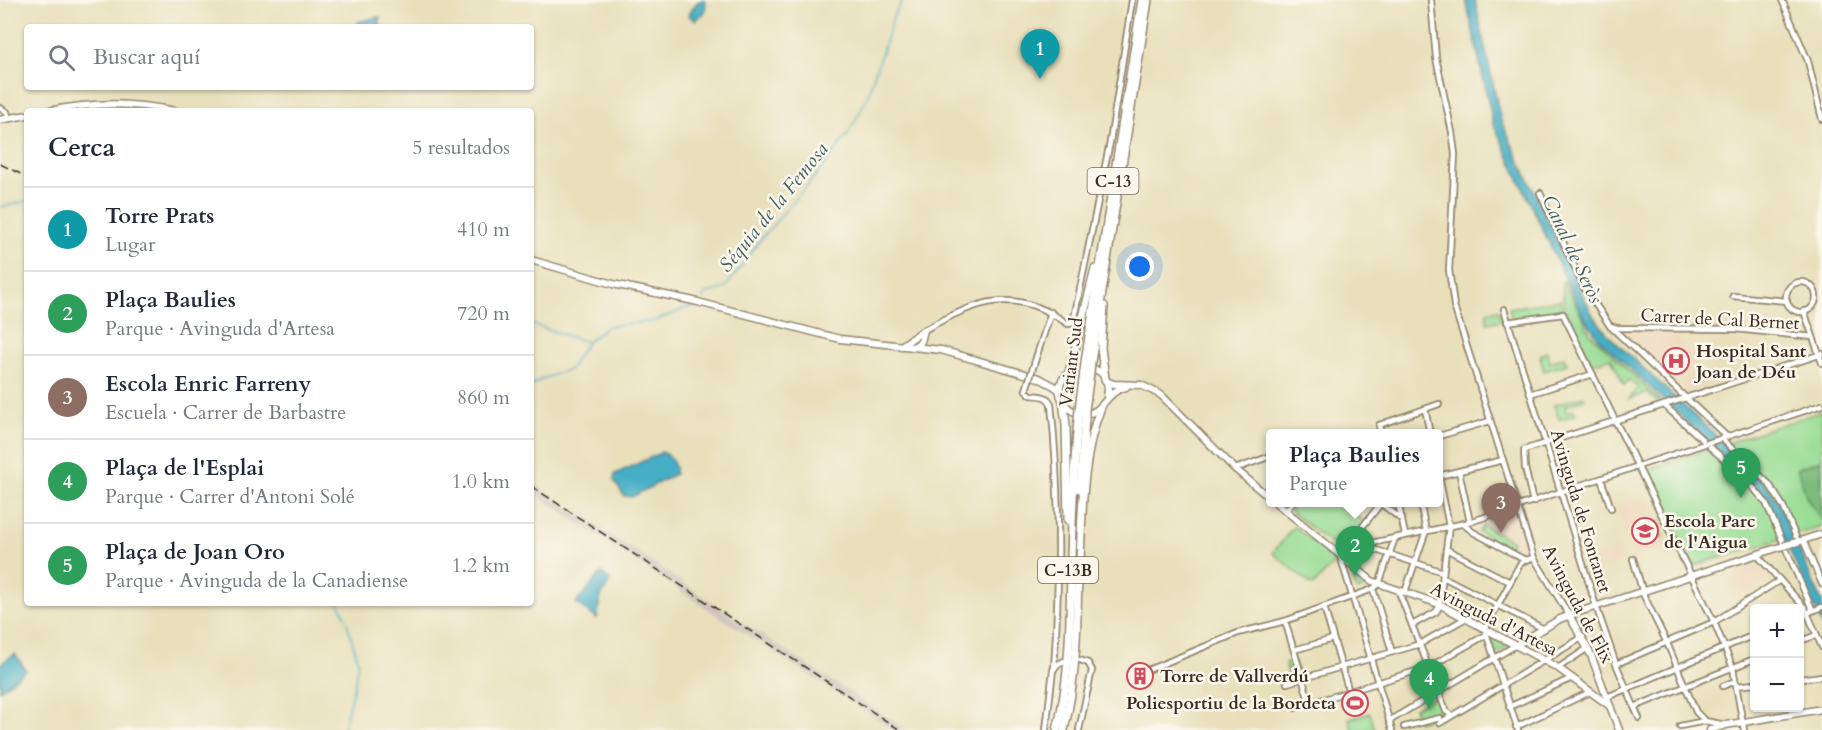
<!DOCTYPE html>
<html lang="es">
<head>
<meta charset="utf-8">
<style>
	:root { --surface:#fff; --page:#f6f6f7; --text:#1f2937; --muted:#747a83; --line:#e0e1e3; --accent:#7c3aed }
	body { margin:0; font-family:Cardo,serif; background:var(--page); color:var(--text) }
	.controls { position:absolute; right:18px; bottom:18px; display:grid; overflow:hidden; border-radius:6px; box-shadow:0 2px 4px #0004 }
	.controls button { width:54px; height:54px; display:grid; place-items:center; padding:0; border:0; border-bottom:2px solid var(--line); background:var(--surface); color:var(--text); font:30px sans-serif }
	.you { position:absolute; left:1140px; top:267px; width:21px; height:21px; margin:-15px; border:4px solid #fff; border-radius:50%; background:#1a73e8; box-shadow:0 0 0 9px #1a73e833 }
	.badge { display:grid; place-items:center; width:39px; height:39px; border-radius:50%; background:var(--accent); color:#fff; font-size:20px; font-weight:700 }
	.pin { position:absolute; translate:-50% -50px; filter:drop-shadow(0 2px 3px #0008) }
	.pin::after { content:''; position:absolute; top:32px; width:21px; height:18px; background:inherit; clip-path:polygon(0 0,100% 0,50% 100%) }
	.popup { position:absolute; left:1266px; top:429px; width:177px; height:78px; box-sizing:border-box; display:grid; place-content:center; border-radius:6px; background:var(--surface); filter:drop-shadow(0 2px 4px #0005); font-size:20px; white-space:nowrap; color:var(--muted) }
	.popup b { font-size:22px; color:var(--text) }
	.popup::after { content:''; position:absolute; left:50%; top:100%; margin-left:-12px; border:12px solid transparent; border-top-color:var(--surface) }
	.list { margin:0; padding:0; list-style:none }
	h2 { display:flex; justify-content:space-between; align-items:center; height:78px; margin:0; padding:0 24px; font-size:26px }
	h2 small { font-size:20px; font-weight:400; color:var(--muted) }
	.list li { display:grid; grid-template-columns:39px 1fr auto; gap:18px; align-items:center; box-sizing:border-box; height:84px; padding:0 24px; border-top:2px solid var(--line) }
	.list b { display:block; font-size:22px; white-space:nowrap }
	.list p { margin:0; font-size:20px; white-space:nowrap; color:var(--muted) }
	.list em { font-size:20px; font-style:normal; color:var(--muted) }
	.icon { flex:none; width:33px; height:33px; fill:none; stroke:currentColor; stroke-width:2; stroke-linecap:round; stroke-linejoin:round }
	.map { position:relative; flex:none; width:1822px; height:730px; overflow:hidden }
	.search { position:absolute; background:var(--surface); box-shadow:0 2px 4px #0004; left:24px; top:24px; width:510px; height:66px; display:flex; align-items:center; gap:15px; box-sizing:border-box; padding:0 21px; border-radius:6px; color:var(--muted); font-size:22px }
	.panel { position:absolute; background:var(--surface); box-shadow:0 2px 4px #0004; left:24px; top:108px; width:510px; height:498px; border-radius:6px }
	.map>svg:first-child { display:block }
	.built { fill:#edd7bb }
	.industrial { fill:#ccc2b9 }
	.green { fill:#9add95; stroke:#6a845a; stroke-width:1.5 }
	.forest { fill:#7bbc7e; stroke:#5b734e; stroke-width:1.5 }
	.water { fill:#45adc4; stroke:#406c71; stroke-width:1.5 }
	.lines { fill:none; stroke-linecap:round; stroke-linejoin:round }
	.stream { stroke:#45adc4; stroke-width:1.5 }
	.minor-casing { stroke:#92856c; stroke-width:8 }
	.major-casing { stroke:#92856c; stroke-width:9 }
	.highway-casing { stroke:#92856c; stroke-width:10 }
	.minor { stroke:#fff; stroke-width:4.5 }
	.major { stroke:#fff; stroke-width:6 }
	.highway { stroke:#fff; stroke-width:7 }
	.rail { stroke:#3b2a1e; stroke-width:1.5; stroke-dasharray:9 4.5; stroke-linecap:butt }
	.minor-bridge-casing { stroke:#92856c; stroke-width:8; stroke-linecap:butt }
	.major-bridge-casing { stroke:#92856c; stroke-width:9; stroke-linecap:butt }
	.highway-bridge-casing { stroke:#92856c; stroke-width:10; stroke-linecap:butt }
	.minor-bridge { stroke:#fff; stroke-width:4.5 }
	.major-bridge { stroke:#fff; stroke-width:6 }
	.highway-bridge { stroke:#fff; stroke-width:7 }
	.labels { text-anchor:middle; stroke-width:5; stroke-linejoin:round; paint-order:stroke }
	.shield { fill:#fbf7ec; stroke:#75685c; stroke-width:1.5 }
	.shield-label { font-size:16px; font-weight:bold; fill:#3b2a1e }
	.street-label { font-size:18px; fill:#3b2a1e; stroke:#fbf7ec }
	.poi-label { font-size:18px; font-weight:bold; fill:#3b2a1e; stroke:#fbf7ec; text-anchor:start }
	.water-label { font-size:20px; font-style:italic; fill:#3f5e60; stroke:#fbf7ec }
</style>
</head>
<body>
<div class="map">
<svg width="1822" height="730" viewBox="0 0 1822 730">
	<rect width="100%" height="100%" fill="#fbf7ec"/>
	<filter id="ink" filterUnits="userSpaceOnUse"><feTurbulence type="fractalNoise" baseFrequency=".0167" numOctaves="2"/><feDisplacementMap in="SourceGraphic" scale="12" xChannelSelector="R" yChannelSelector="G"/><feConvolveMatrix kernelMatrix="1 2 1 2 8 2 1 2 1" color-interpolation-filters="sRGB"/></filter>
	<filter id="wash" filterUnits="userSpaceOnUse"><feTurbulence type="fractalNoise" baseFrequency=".008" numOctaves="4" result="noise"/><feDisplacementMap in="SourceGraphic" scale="24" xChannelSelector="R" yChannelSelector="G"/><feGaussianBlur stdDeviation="1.35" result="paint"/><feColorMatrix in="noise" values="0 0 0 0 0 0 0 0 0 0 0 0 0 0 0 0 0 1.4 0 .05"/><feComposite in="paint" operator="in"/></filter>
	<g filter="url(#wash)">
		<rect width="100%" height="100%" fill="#e8e0bb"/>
		<g class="built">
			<path d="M 1675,331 L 1711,384 L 1688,391 L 1630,336 L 1634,332 Z"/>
			<path d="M 1647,497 L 1672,546 L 1635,558 L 1617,507 Z"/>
			<path d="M 1515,511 L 1528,553 L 1521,555 L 1475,531 L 1473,524 Z"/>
			<path d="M 1621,548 L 1625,561 L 1592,572 L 1588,558 Z"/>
			<path d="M 1754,561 L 1771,580 L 1745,597 L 1738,586 L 1734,589 L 1728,580 L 1735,578 L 1732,568 Z"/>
		</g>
		<path class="industrial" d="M 531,482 L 725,611 L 907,730 L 894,730 L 671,585 L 531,491 Z"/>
		<g class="green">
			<path d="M 1564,281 L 1590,333 L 1660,401 L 1657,402 L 1647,393 L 1629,399 L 1638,388 L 1629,380 L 1624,385 L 1611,358 L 1592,364 L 1567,312 L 1564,312 L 1562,282 Z"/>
			<path d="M 1560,300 L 1562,312 L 1512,319 L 1509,308 Z"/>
			<path d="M 1499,310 L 1502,320 L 1487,323 L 1487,312 Z"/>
			<path d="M 1547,352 L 1550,362 L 1564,357 L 1567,364 L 1544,371 L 1540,357 L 1542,357 L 1541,354 Z"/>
			<path d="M 1584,396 L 1585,399 L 1565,406 L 1567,412 L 1574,410 L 1576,415 L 1559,419 L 1554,405 Z"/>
			<path d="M 1822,411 L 1822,527 L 1693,566 L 1646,470 Z"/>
			<path d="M 1296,503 L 1340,503 L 1364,522 L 1344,547 L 1336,548 L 1290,511 Z"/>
			<path d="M 1659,521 L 1664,537 L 1643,544 L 1637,529 Z"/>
			<path d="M 1483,525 L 1512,541 L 1509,548 L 1479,532 Z"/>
			<path d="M 1294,526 L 1336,561 L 1313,586 L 1273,553 Z"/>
			<path d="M 1350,571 L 1365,582 L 1365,588 L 1357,591 Z"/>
			<path d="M 1489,634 L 1491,634 L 1510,646 L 1496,654 Z"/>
			<path d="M 1294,660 L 1299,677 L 1290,679 L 1285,663 Z"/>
			<path d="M 1437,696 L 1443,707 L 1441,714 L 1418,722 L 1414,708 Z"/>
			<path d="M 1370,713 L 1375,730 L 1352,730 L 1349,719 Z"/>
		</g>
		<path class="forest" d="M 1822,460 L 1822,520 L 1807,499 L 1797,468 Z"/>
		<g class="water">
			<path d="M 702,0 L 706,0 L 705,12 L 695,20 L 688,15 L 697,2 Z"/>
			<path d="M 1466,0 L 1475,0 L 1501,121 L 1591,312 L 1608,335 L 1757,474 L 1769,489 L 1779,504 L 1822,602 L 1822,625 L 1771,508 L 1759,490 L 1600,340 L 1583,316 L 1493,123 Z"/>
			<path d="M 378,17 L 380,17 L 380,27 L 356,27 L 358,22 Z"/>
			<path d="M 662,452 C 670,455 677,466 675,474 L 632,497 L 624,496 L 614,480 L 615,474 Z"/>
			<path d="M 602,572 L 610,581 L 601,596 L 597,619 L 576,603 Z"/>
			<path d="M 15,654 L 26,670 L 0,690 L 0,664 Z"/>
		</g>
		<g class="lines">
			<g class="stream">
				<path d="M 0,207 L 27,201"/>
				<path d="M 702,300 L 705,294 L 725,288 L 761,239 L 823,167 L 848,134 L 866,100 L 894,15 L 903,0"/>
				<path d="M 531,324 L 586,342"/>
				<path d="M 531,386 L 542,379 L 570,369 L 587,342 L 608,326 L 654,321 L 687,308 L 697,307 L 700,304"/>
				<path d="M 339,603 L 346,618"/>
				<path d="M 345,721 L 355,681 L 358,662 L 347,622"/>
				<path d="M 343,730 L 344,724"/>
			</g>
		</g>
	</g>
	<g filter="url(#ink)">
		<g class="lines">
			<defs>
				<g id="minor">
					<path d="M 1431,0 L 1436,58 L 1452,132 L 1455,154 L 1449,270 L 1454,306 L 1534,558 L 1569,615"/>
					<path d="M 1782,0 L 1808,61 L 1822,119"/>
					<path d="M 0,108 L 7,112 L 9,118"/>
					<path d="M 1540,193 L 1585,289 L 1610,326 L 1726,436"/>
					<circle cx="1801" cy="297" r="15"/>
					<path d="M 1733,296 L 1787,301"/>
					<path d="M 1504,309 L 1596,606 L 1616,664 L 1639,718"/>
					<path d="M 1804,311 L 1822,363"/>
					<path d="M 1507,322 L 1563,314 L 1714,622 L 1733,668 L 1744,730"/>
					<path d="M 1610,326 L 1617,328 L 1735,329 L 1813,337"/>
					<path d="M 924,330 C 977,301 1014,285 1068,324 L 1073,323 L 1110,142 L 1132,0"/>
					<path d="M 1035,361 L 1051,312"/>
					<path d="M 1026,390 L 1031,395 C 1039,396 1048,395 1051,404 C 1060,492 1060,581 1054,669"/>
					<path d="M 1530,394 L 1593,374"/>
					<path d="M 1664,405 L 1703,440"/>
					<path d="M 1425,409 L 1430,434"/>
					<path d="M 1381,434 L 1379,425 L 1439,404"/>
					<path d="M 1439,436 L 1490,421"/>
					<path d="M 1721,438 L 1769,484 L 1783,506 L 1798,542"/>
					<path d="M 1710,447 L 1746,479 L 1766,503 L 1812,609"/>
					<path d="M 1235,469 L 1271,456"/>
					<path d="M 1459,471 L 1470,522"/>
					<path d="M 1439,476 L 1503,460"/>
					<path d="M 1601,479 L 1611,508"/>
					<path d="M 1379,502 L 1401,519"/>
					<path d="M 1382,502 L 1340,555 L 1392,730"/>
					<path d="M 1398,502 L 1405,535"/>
					<path d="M 1533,502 L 1525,468 L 1524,450 L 1822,354"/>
					<path d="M 1286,511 L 1293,502"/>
					<path d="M 1463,524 L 1473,532 L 1525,560"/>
					<path d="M 1803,540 L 1822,584"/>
					<path d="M 1352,542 L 1443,572"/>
					<path d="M 1362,545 L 1470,522 L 1822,405"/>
					<path d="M 1446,549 L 1510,582"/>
					<path d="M 1757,555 L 1805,608 L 1822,647"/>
					<path d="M 1633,559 L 1644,596 L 1667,643 L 1696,712 L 1705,721"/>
					<path d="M 1443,577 L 1544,629"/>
					<path d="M 1373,589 L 1392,652"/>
					<path d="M 1398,590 L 1446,711 L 1451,715"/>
					<path d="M 1405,592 L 1426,531 L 1420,502"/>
					<path d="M 1324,607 L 1349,692"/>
					<path d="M 1800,616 L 1822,607"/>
					<path d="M 1285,621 L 1310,704"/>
					<path d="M 1412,625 L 1436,612 L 1439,607 L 1449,526 L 1439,476"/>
					<path d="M 1485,629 L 1520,564 L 1525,560 L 1534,558"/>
					<path d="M 1486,633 L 1518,730"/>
					<path d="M 1800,641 L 1817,635"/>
					<path d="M 1294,650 L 1333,639"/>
					<path d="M 1616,664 L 1714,622 L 1780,580"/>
					<path d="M 1558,668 L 1588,648"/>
					<path d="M 1143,672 L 1238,633 L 1285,621 L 1373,589 L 1379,584 L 1395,538"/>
					<path d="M 1800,679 L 1822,676"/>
					<path d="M 1287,683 L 1420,644 L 1466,618"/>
					<path d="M 1723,686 L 1735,681"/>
					<path d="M 1736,686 L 1754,684"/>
					<path d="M 1607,697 L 1754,635"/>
					<path d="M 1509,707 L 1572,678"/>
					<path d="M 1634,707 L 1754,659"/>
					<path d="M 1295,708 L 1429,667 L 1486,635"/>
					<path d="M 1389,721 L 1516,645"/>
					<path d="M 1440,723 L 1583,637"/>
					<path d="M 1680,726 L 1705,721 L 1726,725"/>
					<path d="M 1404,727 L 1440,718"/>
					<path d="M 1516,727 L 1590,692"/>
					<path d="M 1046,730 L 1053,670 L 1058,664 L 1064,661"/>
					<path d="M 1079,730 L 1092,670 L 1088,663 L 1080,660"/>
				</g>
				<g id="major">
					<path d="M 49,111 C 94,102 130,102 175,111"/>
					<path d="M 0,120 L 27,115"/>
					<path d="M 531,260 L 613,284 L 694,301 L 840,339 L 941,350 L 1039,378 L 1054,386 L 1061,391"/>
					<path d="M 901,346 L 924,330"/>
					<path d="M 913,347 L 921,342 L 924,330"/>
					<path d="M 1106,381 L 1114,384 L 1141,385 L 1161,395 L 1235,469 L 1271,499"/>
					<path d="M 1107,398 C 1117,349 1041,366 1064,403 C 1069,410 1076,414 1084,414 C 1104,414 1105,391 1126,387"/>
					<path d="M 1275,502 L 1372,581 L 1439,604 L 1558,668 L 1610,706"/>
					<path d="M 1797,542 L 1822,534"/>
					<path d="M 1569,615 L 1591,655 L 1619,730"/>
					<path d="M 1516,645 L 1560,619 L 1579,612 L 1783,546"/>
					<path d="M 1710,730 L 1726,725 L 1822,709"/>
				</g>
				<g id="highway">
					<path d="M 1104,306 L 1101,348 L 1105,379"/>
					<path d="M 1085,362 L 1142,0"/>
					<path d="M 1091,362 L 1148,0"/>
					<path d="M 1069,373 L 1095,269"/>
					<path d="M 1063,400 L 1066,425 L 1068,520"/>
					<path d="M 1079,409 L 1084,372"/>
					<path d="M 1085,410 L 1090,373"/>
					<path d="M 1080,489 L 1085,419"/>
					<path d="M 1057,730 C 1071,674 1070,618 1071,561 C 1072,514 1074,467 1078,419"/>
					<path d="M 1064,730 C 1077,677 1077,624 1078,570 L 1080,562 C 1082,511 1082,455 1101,407"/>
				</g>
			</defs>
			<use href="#minor" class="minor-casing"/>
			<use href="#major" class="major-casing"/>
			<use href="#highway" class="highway-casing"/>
			<use href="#minor" class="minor"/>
			<use href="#major" class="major"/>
			<use href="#highway" class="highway"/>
			<g class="rail">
				<path d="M 0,164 L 27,177"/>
				<path d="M 531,486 L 900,730"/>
			</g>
			<defs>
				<path id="minor-bridge" d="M 1026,390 L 1035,361"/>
				<path id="major-bridge" d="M 1783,546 L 1797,542"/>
				<g id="highway-bridge">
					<path d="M 1084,372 L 1085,362"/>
					<path d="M 1090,373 L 1091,362"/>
					<path d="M 1078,419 L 1079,409"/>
					<path d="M 1085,419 L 1085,410"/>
				</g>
			</defs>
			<use href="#minor-bridge" class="minor-bridge-casing"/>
			<use href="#major-bridge" class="major-bridge-casing"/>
			<use href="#highway-bridge" class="highway-bridge-casing"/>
			<use href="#minor-bridge" class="minor-bridge"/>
			<use href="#major-bridge" class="major-bridge"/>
			<use href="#highway-bridge" class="highway-bridge"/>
		</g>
	</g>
	<defs>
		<symbol id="hospital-ring" viewBox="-11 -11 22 22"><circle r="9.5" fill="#fbf7ec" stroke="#d1495b" stroke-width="1.5"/><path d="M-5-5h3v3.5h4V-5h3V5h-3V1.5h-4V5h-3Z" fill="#d1495b"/></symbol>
		<symbol id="school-ring" viewBox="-11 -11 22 22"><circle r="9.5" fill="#fbf7ec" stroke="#d1495b" stroke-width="1.5"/><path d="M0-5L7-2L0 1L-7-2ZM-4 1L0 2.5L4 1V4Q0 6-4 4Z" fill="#d1495b"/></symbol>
		<symbol id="building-ring" viewBox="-11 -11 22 22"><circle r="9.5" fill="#fbf7ec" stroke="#d1495b" stroke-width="1.5"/><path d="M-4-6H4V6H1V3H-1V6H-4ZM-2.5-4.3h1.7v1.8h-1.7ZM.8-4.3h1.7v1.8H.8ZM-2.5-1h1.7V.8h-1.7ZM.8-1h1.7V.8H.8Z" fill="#d1495b"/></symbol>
		<symbol id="stadium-ring" viewBox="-11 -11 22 22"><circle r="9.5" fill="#fbf7ec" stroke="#d1495b" stroke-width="1.5"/><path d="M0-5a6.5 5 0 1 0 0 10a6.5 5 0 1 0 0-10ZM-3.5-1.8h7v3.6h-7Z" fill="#d1495b"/></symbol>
	</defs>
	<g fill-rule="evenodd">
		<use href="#hospital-ring" x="1661" y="346" width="30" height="30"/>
		<use href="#school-ring" x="1630" y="516" width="30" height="30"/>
		<use href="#building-ring" x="1125" y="661" width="30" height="30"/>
		<use href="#stadium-ring" x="1340" y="688" width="30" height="30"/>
	</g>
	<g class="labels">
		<g class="shield">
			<rect x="1087.5" y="168" width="51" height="26" rx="4.5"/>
			<rect x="1038" y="557" width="60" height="26" rx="4.5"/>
		</g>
		<g class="shield-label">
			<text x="1113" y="187">C-13</text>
			<text x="1068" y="576">C-13B</text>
		</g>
		<g class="street-label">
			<text transform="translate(1720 319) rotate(3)" y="6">Carrer de Cal Bernet</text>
			<text transform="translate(1071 362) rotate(-83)" y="6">Variant Sud</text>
			<text transform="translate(1581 511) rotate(73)" y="6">Avinguda de Fontanet</text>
			<text transform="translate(1578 604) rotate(62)" y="6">Avinguda de Flix</text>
			<text transform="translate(1494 619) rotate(27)" y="6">Avinguda d'Artesa</text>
		</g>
		<g class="poi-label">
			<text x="1696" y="357">Hospital Sant<tspan x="1696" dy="21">Joan de Déu</tspan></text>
			<text x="1664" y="527">Escola Parc<tspan x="1664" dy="21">de l'Aigua</tspan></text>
			<text x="1160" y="682">Torre de Vallverdú</text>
			<text x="1336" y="709" text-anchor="end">Poliesportiu de la Bordeta</text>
		</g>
		<g class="water-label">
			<text transform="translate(773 207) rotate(-51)" y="7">Séquia de la Femosa</text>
			<text transform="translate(1573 249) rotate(65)" y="7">Canal de Seròs</text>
		</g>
	</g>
</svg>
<div class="controls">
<button>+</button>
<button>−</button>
</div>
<div class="you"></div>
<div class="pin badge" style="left:1040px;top:79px;background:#0f9aa8">1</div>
<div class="pin badge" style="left:1355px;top:576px;background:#2e9e5b">2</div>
<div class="popup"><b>Plaça Baulies</b>Parque</div>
<div class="pin badge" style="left:1501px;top:533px;background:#8d6e63">3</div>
<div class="pin badge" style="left:1429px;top:709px;background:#2e9e5b">4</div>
<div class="pin badge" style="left:1741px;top:498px;background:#2e9e5b">5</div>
<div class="search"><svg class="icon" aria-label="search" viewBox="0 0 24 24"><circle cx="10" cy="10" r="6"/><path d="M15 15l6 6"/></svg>Buscar aquí</div>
<section class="panel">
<h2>Cerca<small>5 resultados</small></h2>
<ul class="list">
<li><span class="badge" style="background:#0f9aa8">1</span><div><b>Torre Prats</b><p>Lugar</p></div><em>410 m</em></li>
<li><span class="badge" style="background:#2e9e5b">2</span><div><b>Plaça Baulies</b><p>Parque · Avinguda d'Artesa</p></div><em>720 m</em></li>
<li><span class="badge" style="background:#8d6e63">3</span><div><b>Escola Enric Farreny</b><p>Escuela · Carrer de Barbastre</p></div><em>860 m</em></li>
<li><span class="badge" style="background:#2e9e5b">4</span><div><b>Plaça de l'Esplai</b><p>Parque · Carrer d'Antoni Solé</p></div><em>1.0 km</em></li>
<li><span class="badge" style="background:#2e9e5b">5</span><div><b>Plaça de Joan Oro</b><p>Parque · Avinguda de la Canadiense</p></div><em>1.2 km</em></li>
</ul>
</section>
</div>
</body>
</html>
